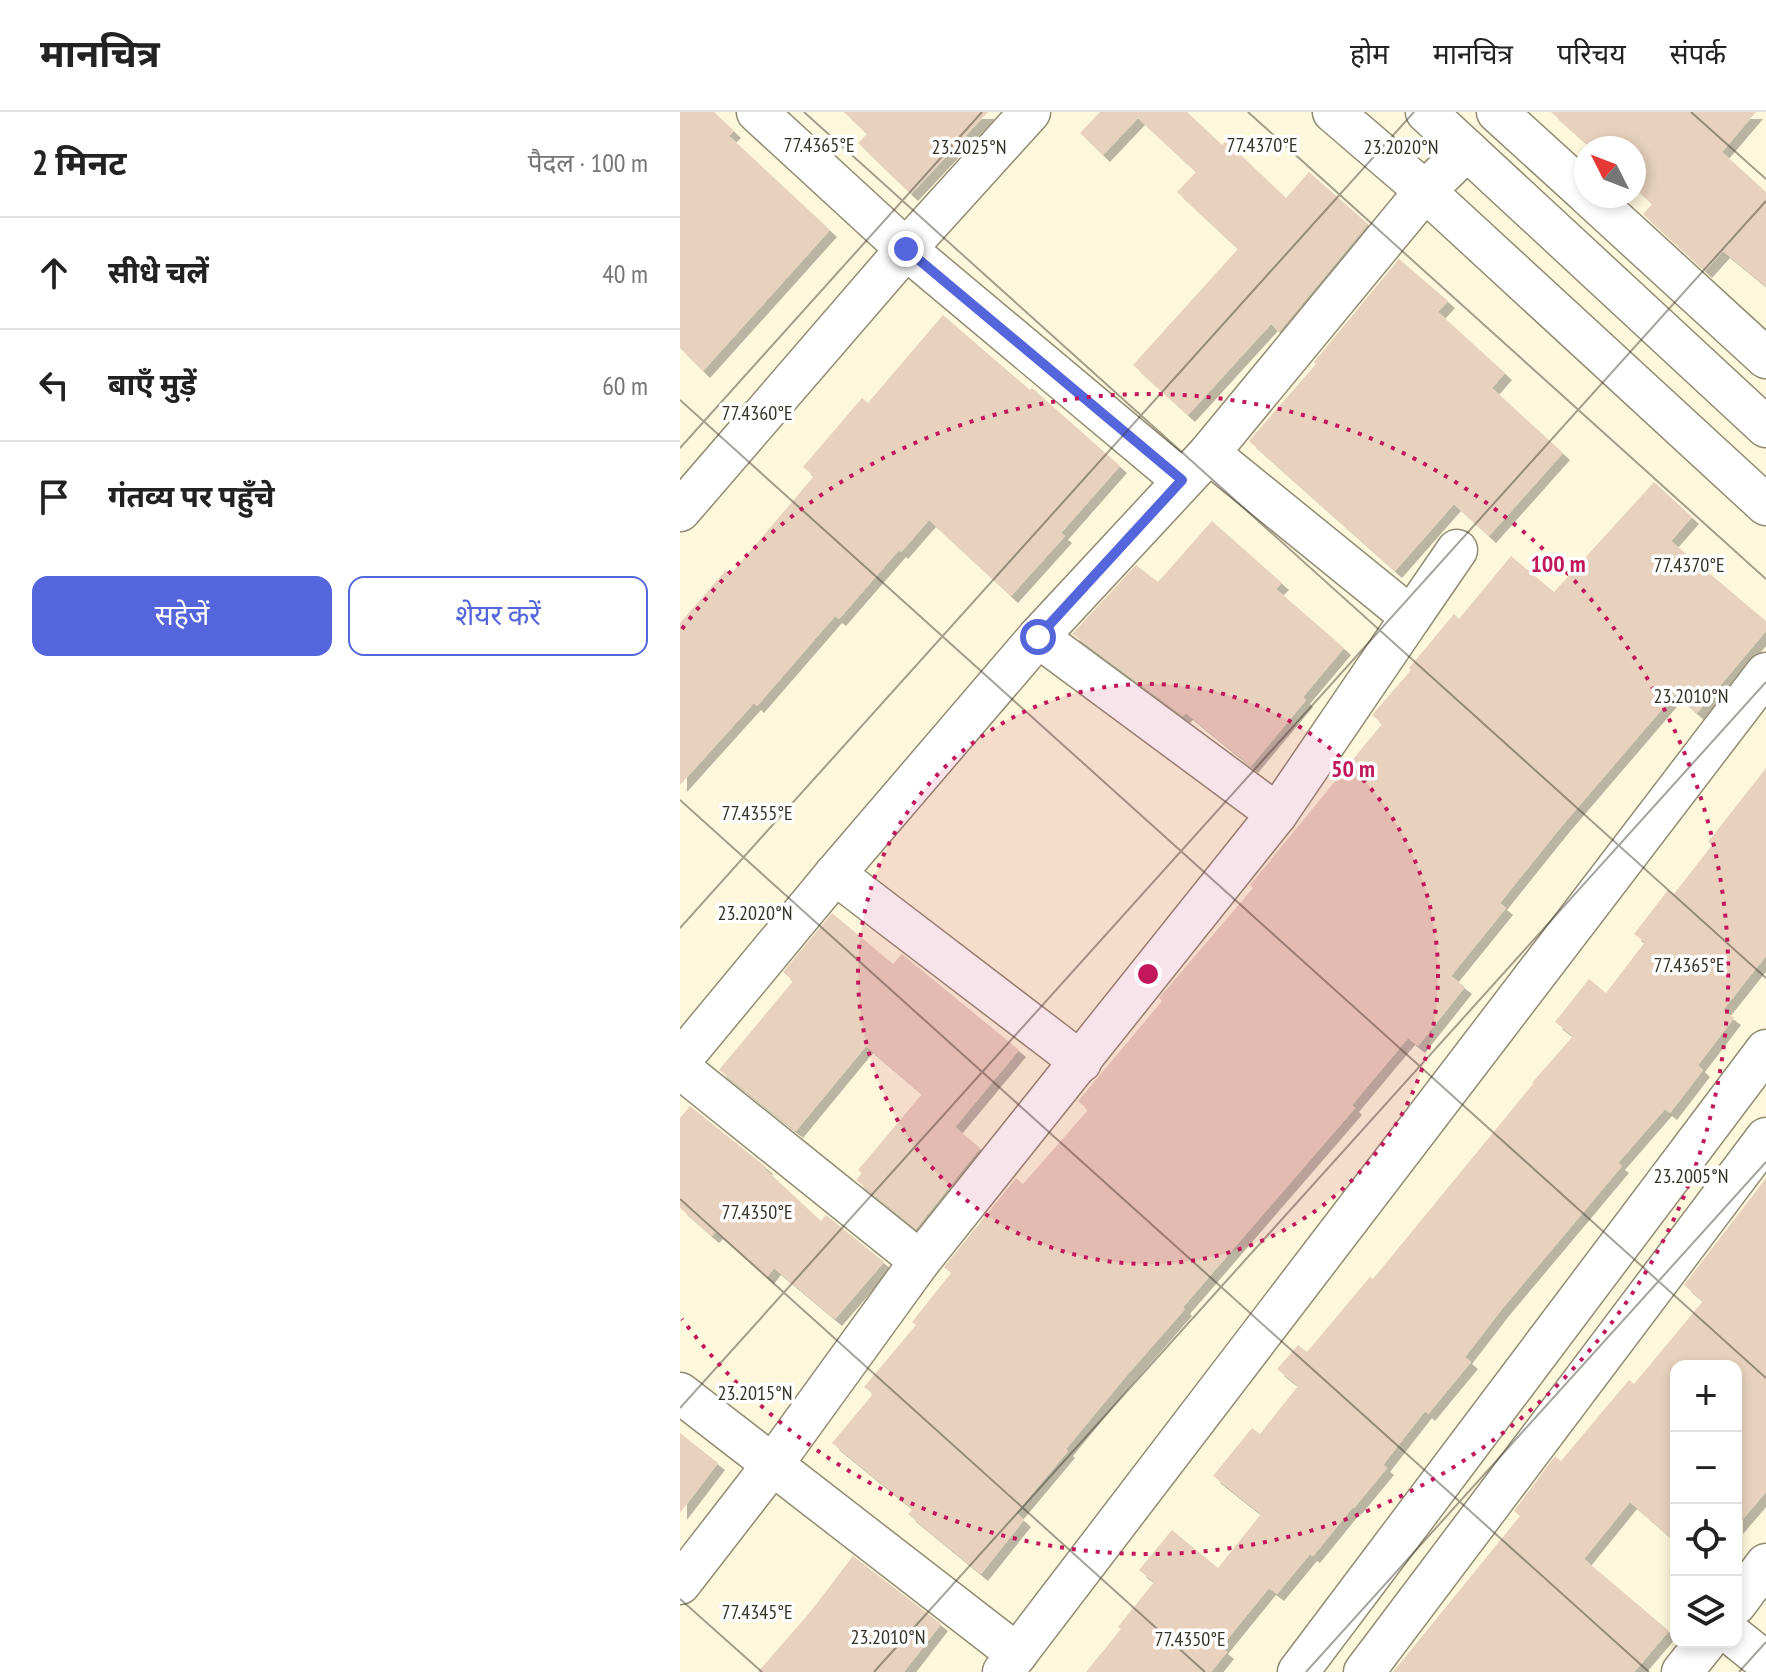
<!DOCTYPE html>
<html lang="hi">
<head>
<meta charset="utf-8">
<style>
	:root { --surface:#fff; --page:#f6f6f6; --text:#222; --muted:#767676; --line:#e0e0e0; --accent:#5566dc }
	body { margin:0; font-family:"PT Sans Narrow","Noto Sans Devanagari",sans-serif; background:var(--page); color:var(--text) }
	.controls { position:absolute; right:24px; bottom:24px; display:grid; overflow:hidden; border-radius:16px; box-shadow:0 4px 12px #0003 }
	.controls button { width:72px; height:72px; display:grid; place-items:center; padding:0; border:0; border-bottom:2px solid var(--line); background:var(--surface); color:var(--text); font:40px sans-serif }
	.compass { position:absolute; left:894px; top:24px; width:72px; height:72px; border-radius:50%; background:var(--surface); box-shadow:0 4px 12px #0003; rotate:312deg }
	.stop { position:absolute; width:24px; height:24px; margin:-18px; border:6px solid #5566dc; border-radius:50%; background:#fff }
	.stop.end { background:#5566dc; border-color:#fff; box-shadow:0 2px 8px #0008 }
	.list { margin:0; padding:0; list-style:none }
	h2 { display:flex; justify-content:space-between; align-items:center; height:104px; margin:0; padding:0 32px; font-size:34px }
	h2 small { font-size:26px; font-weight:400; color:var(--muted) }
	.list li { display:grid; grid-template-columns:52px 1fr auto; gap:24px; align-items:center; box-sizing:border-box; height:112px; padding:0 32px; border-top:2px solid var(--line) }
	.list b { display:block; font-size:30px; white-space:nowrap }
	.list em { font-size:26px; font-style:normal; color:var(--muted) }
	.actions { display:flex; gap:16px; padding:24px 32px }
	.actions a { flex:1; padding:18px 0; border:2px solid var(--accent); border-radius:16px; text-align:center; font-size:28px; color:var(--accent) }
	.actions .main { background:var(--accent); color:#fff }
	.icon { flex:none; width:44px; height:44px; fill:none; stroke:currentColor; stroke-width:2; stroke-linecap:round; stroke-linejoin:round }
	.map { position:relative; flex:none; width:1086px; height:1560px; overflow:hidden }
	header { display:flex; align-items:center; gap:48px; box-sizing:border-box; height:112px; padding:0 40px; background:var(--surface); border-bottom:2px solid var(--line) }
	header strong { font-size:38px }
	nav { display:flex; gap:44px; margin-inline-start:auto; font-size:28px }
	main { display:flex }
	aside { flex:1; background:var(--surface) }
	.map>svg:first-child { display:block }
	.building { fill:#e8d2bd; filter:url(#shadow) }
	.lines { fill:none; stroke-linecap:round; stroke-linejoin:round }
	.minor-casing { stroke:#928c73; stroke-width:43 }
	.minor { stroke:#fff; stroke-width:40 }
	.route { stroke:#5566dc; stroke-width:10 }
	.ticks { fill:none; stroke:#353227; stroke-width:2; stroke-opacity:0.45 }
	.ring { fill:none; stroke:#c2185b; stroke-width:4; stroke-dasharray:4 8 }
	.ticks-label { font-size:20px; text-anchor:middle; fill:#353227; stroke:#fff; stroke-width:7; stroke-linejoin:round; paint-order:stroke }
	.centre { fill:#c2185b; stroke:#fff; stroke-width:4 }
	.ring-label { font-size:24px; text-anchor:middle; font-weight:bold; fill:#c2185b; stroke:#fff; stroke-width:7; stroke-linejoin:round; paint-order:stroke }
</style>
</head>
<body>
<header>
<strong>मानचित्र</strong>
<nav><a>होम</a><a>मानचित्र</a><a>परिचय</a><a>संपर्क</a></nav>
</header>
<main>
<aside>
<h2>2 मिनट<small>पैदल · 100 m</small></h2>
<ul class="list">
<li><svg class="icon" aria-label="ahead" viewBox="0 0 24 24"><path d="M12 20V5M6 11l6-6 6 6"/></svg><div><b>सीधे चलें</b></div><em>40 m</em></li>
<li><svg class="icon" aria-label="left" viewBox="0 0 24 24"><path d="M17 20v-9H6M10 6l-5 5 5 5"/></svg><div><b>बाएँ मुड़ें</b></div><em>60 m</em></li>
<li><svg class="icon" aria-label="arrive" viewBox="0 0 24 24"><path d="M6 21V4h12l-3 4 3 4H6"/></svg><div><b>गंतव्य पर पहुँचे</b></div></li>
</ul>
<div class="actions"><a class="main">सहेजें</a><a>शेयर करें</a></div>
</aside>
<div class="map">
<svg width="1086" height="1560" viewBox="0 0 1086 1560">
	<defs>
		<filter id="shadow"><feDropShadow dx="7" dy="7" stdDeviation="0" flood-color="#0004"/></filter>
	</defs>
	<rect width="100%" height="100%" fill="#fdf7db"/>
	<g class="building">
		<path d="M 0,0 L 34,0 L 54,19 L 49,24 L 150,118 L 23,259 L 0,236 Z"/>
		<path d="M 164,0 L 308,0 L 231,82 L 178,31 L 187,22 Z"/>
		<path d="M 420,0 L 507,0 L 542,33 L 546,29 L 606,86 L 629,60 L 688,112 L 599,220 L 591,212 L 508,303 L 453,253 L 558,137 L 497,80 L 516,60 L 458,6 L 423,43 L 400,21 Z"/>
		<path d="M 871,0 L 1076,0 L 1042,40 L 1086,80 L 1086,174 L 1043,139 L 1025,159 L 963,102 L 972,92 L 954,75 L 954,36 L 911,36 Z"/>
		<path d="M 719,147 L 768,189 L 758,200 L 825,261 L 812,276 L 883,341 L 809,424 L 774,392 L 715,459 L 569,329 L 636,252 L 634,250 Z"/>
		<path d="M 263,203 L 350,278 L 352,276 L 440,354 L 381,421 L 385,424 L 331,484 L 249,408 L 221,440 L 219,438 L 159,507 L 155,504 L 77,594 L 74,591 L 0,673 L 0,511 L 46,458 L 51,462 L 134,364 L 123,355 L 182,286 L 188,291 Z"/>
		<path d="M 974,370 L 1012,405 L 991,429 L 1086,509 L 1086,519 L 1017,601 L 995,582 L 881,715 L 820,791 L 826,796 L 771,864 L 785,875 L 738,934 L 728,926 L 672,993 L 675,996 L 503,1195 L 505,1197 L 448,1262 L 386,1337 L 388,1339 L 336,1401 L 344,1408 L 301,1462 L 228,1402 L 233,1397 L 152,1331 L 193,1282 L 184,1275 L 236,1213 L 232,1210 L 271,1161 L 264,1155 L 336,1066 L 343,1072 L 408,998 L 398,989 L 482,889 L 479,886 L 573,776 L 570,773 L 702,612 L 692,603 L 731,558 L 729,556 L 774,502 L 779,507 L 831,444 L 874,480 Z"/>
		<path d="M 532,409 L 602,471 L 596,477 L 664,536 L 623,585 L 626,588 L 571,654 L 506,601 L 503,604 L 392,522 L 456,453 L 478,470 Z"/>
		<path d="M 1086,656 L 1086,844 L 1043,898 L 1054,906 L 1018,953 L 1023,958 L 990,1001 L 985,997 L 938,1051 L 942,1054 L 822,1197 L 785,1245 L 791,1250 L 748,1302 L 745,1299 L 703,1353 L 707,1356 L 674,1396 L 673,1395 L 633,1444 L 630,1442 L 597,1482 L 589,1476 L 541,1535 L 547,1540 L 531,1560 L 406,1560 L 441,1517 L 438,1515 L 474,1470 L 459,1458 L 492,1418 L 538,1456 L 581,1402 L 533,1364 L 572,1316 L 580,1322 L 618,1274 L 597,1257 L 618,1233 L 627,1240 L 690,1165 L 693,1167 L 853,972 L 852,971 L 893,924 L 875,910 L 909,867 L 926,881 L 965,830 L 954,822 L 988,778 L 994,782 L 1032,733 L 1028,730 Z"/>
		<path d="M 152,801 L 213,852 L 222,842 L 339,938 L 275,1015 L 300,1036 L 236,1117 L 176,1068 L 182,1061 L 178,1058 L 242,982 L 186,934 L 116,1019 L 39,958 L 113,869 L 103,860 Z"/>
		<path d="M 10,994 L 86,1055 L 85,1057 L 141,1109 L 146,1103 L 204,1150 L 155,1207 L 94,1156 L 87,1165 L 36,1120 L 32,1124 L 0,1096 L 0,1006 Z"/>
		<path d="M 1086,1066 L 1086,1380 L 1056,1415 L 1056,1254 L 996,1254 L 996,1430 L 950,1390 L 904,1447 L 989,1519 L 954,1560 L 713,1560 L 840,1404 L 834,1399 L 875,1344 L 881,1349 L 949,1268 L 954,1272 L 1023,1189 L 1004,1173 Z"/>
		<path d="M 0,1321 L 38,1351 L 0,1401 Z"/>
		<path d="M 173,1444 L 261,1512 L 224,1560 L 78,1560 L 131,1499 Z"/>
	</g>
	<g class="lines">
		<defs>
			<g id="minor">
				<path d="M 77,0 L 226,137 L 502,368"/>
				<path d="M 653,0 L 745,79 L 1086,393"/>
				<path d="M 746,0 L 1086,315"/>
				<path d="M 817,0 L 906,81"/>
				<path d="M 909,84 L 1086,246"/>
				<path d="M 0,399 L 226,137 L 350,0"/>
				<path d="M 731,505 L 777,438"/>
				<path d="M 358,525 L 597,702"/>
				<path d="M 155,762 L 401,950"/>
				<path d="M 0,949 L 155,762 L 358,525 L 529,341 L 745,79 L 787,38"/>
				<path d="M 0,956 L 240,1149"/>
				<path d="M 0,1281 L 337,1542"/>
				<path d="M 0,1472 L 93,1352 L 240,1149 L 597,702 L 731,505 L 529,341"/>
				<path d="M 1056,1492 L 1086,1452"/>
				<path d="M 1056,1526 L 1086,1550"/>
				<path d="M 323,1560 L 1086,561"/>
				<path d="M 618,1560 L 1086,938"/>
				<path d="M 684,1560 L 1086,1026"/>
				<path d="M 1002,1560 L 1026,1530"/>
			</g>
		</defs>
		<use href="#minor" class="minor-casing"/>
		<use href="#minor" class="minor"/>
	</g>
	<g class="lines">
		<path class="route" d="M 226,137 L 502,368 L 358,525"/>
	</g>
	<path class="ticks" d="M 124,0 L 1086,866M 568,0 L 1086,467M 1011,0 L 1086,67M 0,288 L 1086,1266M 0,336 L 302,0M 0,688 L 969,1560M 0,816 L 734,0M 0,1087 L 525,1560M 0,1296 L 1086,89M 0,1487 L 82,1560M 194,1560 L 1086,570M 626,1560 L 1086,1050M 1059,1560 L 1086,1530"/>
	<circle cx="468" cy="862" r="290" fill="#c2185b" fill-opacity=".12"/>
	<g class="ring">
		<circle cx="468" cy="862" r="290"/>
		<path d="M2 517A580 580 0 1 1 2 1207"/>
	</g>
	<g class="ticks-label">
		<text x="139" y="40">77.4365°E</text>
		<text x="582" y="40">77.4370°E</text>
		<text x="289" y="42">23.2025°N</text>
		<text x="721" y="42">23.2020°N</text>
		<text x="77" y="308">77.4360°E</text>
		<text x="1009" y="460">77.4370°E</text>
		<text x="1011" y="591">23.2010°N</text>
		<text x="77" y="708">77.4355°E</text>
		<text x="75" y="808">23.2020°N</text>
		<text x="1009" y="860">77.4365°E</text>
		<text x="1011" y="1071">23.2005°N</text>
		<text x="77" y="1107">77.4350°E</text>
		<text x="75" y="1288">23.2015°N</text>
		<text x="77" y="1507">77.4345°E</text>
		<text x="208" y="1532">23.2010°N</text>
		<text x="510" y="1534">77.4350°E</text>
	</g>
	<circle cx="468" cy="862" r="12" class="centre"/>
	<g class="ring-label">
		<text x="878" y="460">100 m</text>
		<text x="673" y="665">50 m</text>
	</g>
</svg>
<div class="controls">
<button>+</button>
<button>−</button>
<button><svg class="icon" aria-label="locate" viewBox="0 0 24 24"><circle cx="12" cy="12" r="6"/><path d="M12 2v4M12 18v4M2 12h4M18 12h4"/></svg></button>
<button><svg class="icon" aria-label="layers" viewBox="0 0 24 24"><path d="M12 4l9 5-9 5-9-5zM3 14l9 5 9-5"/></svg></button>
</div>
<svg class="compass" viewBox="-18 -18 36 36"><path d="M0-13l5 13h-10z" fill="#e53935"/><path d="M0 13l5-13h-10z" fill="#767676"/></svg>
<div class="stop" style="left:358px;top:525px"></div>
<div class="stop end" style="left:226px;top:137px"></div>
</div>
</main>
</body>
</html>
